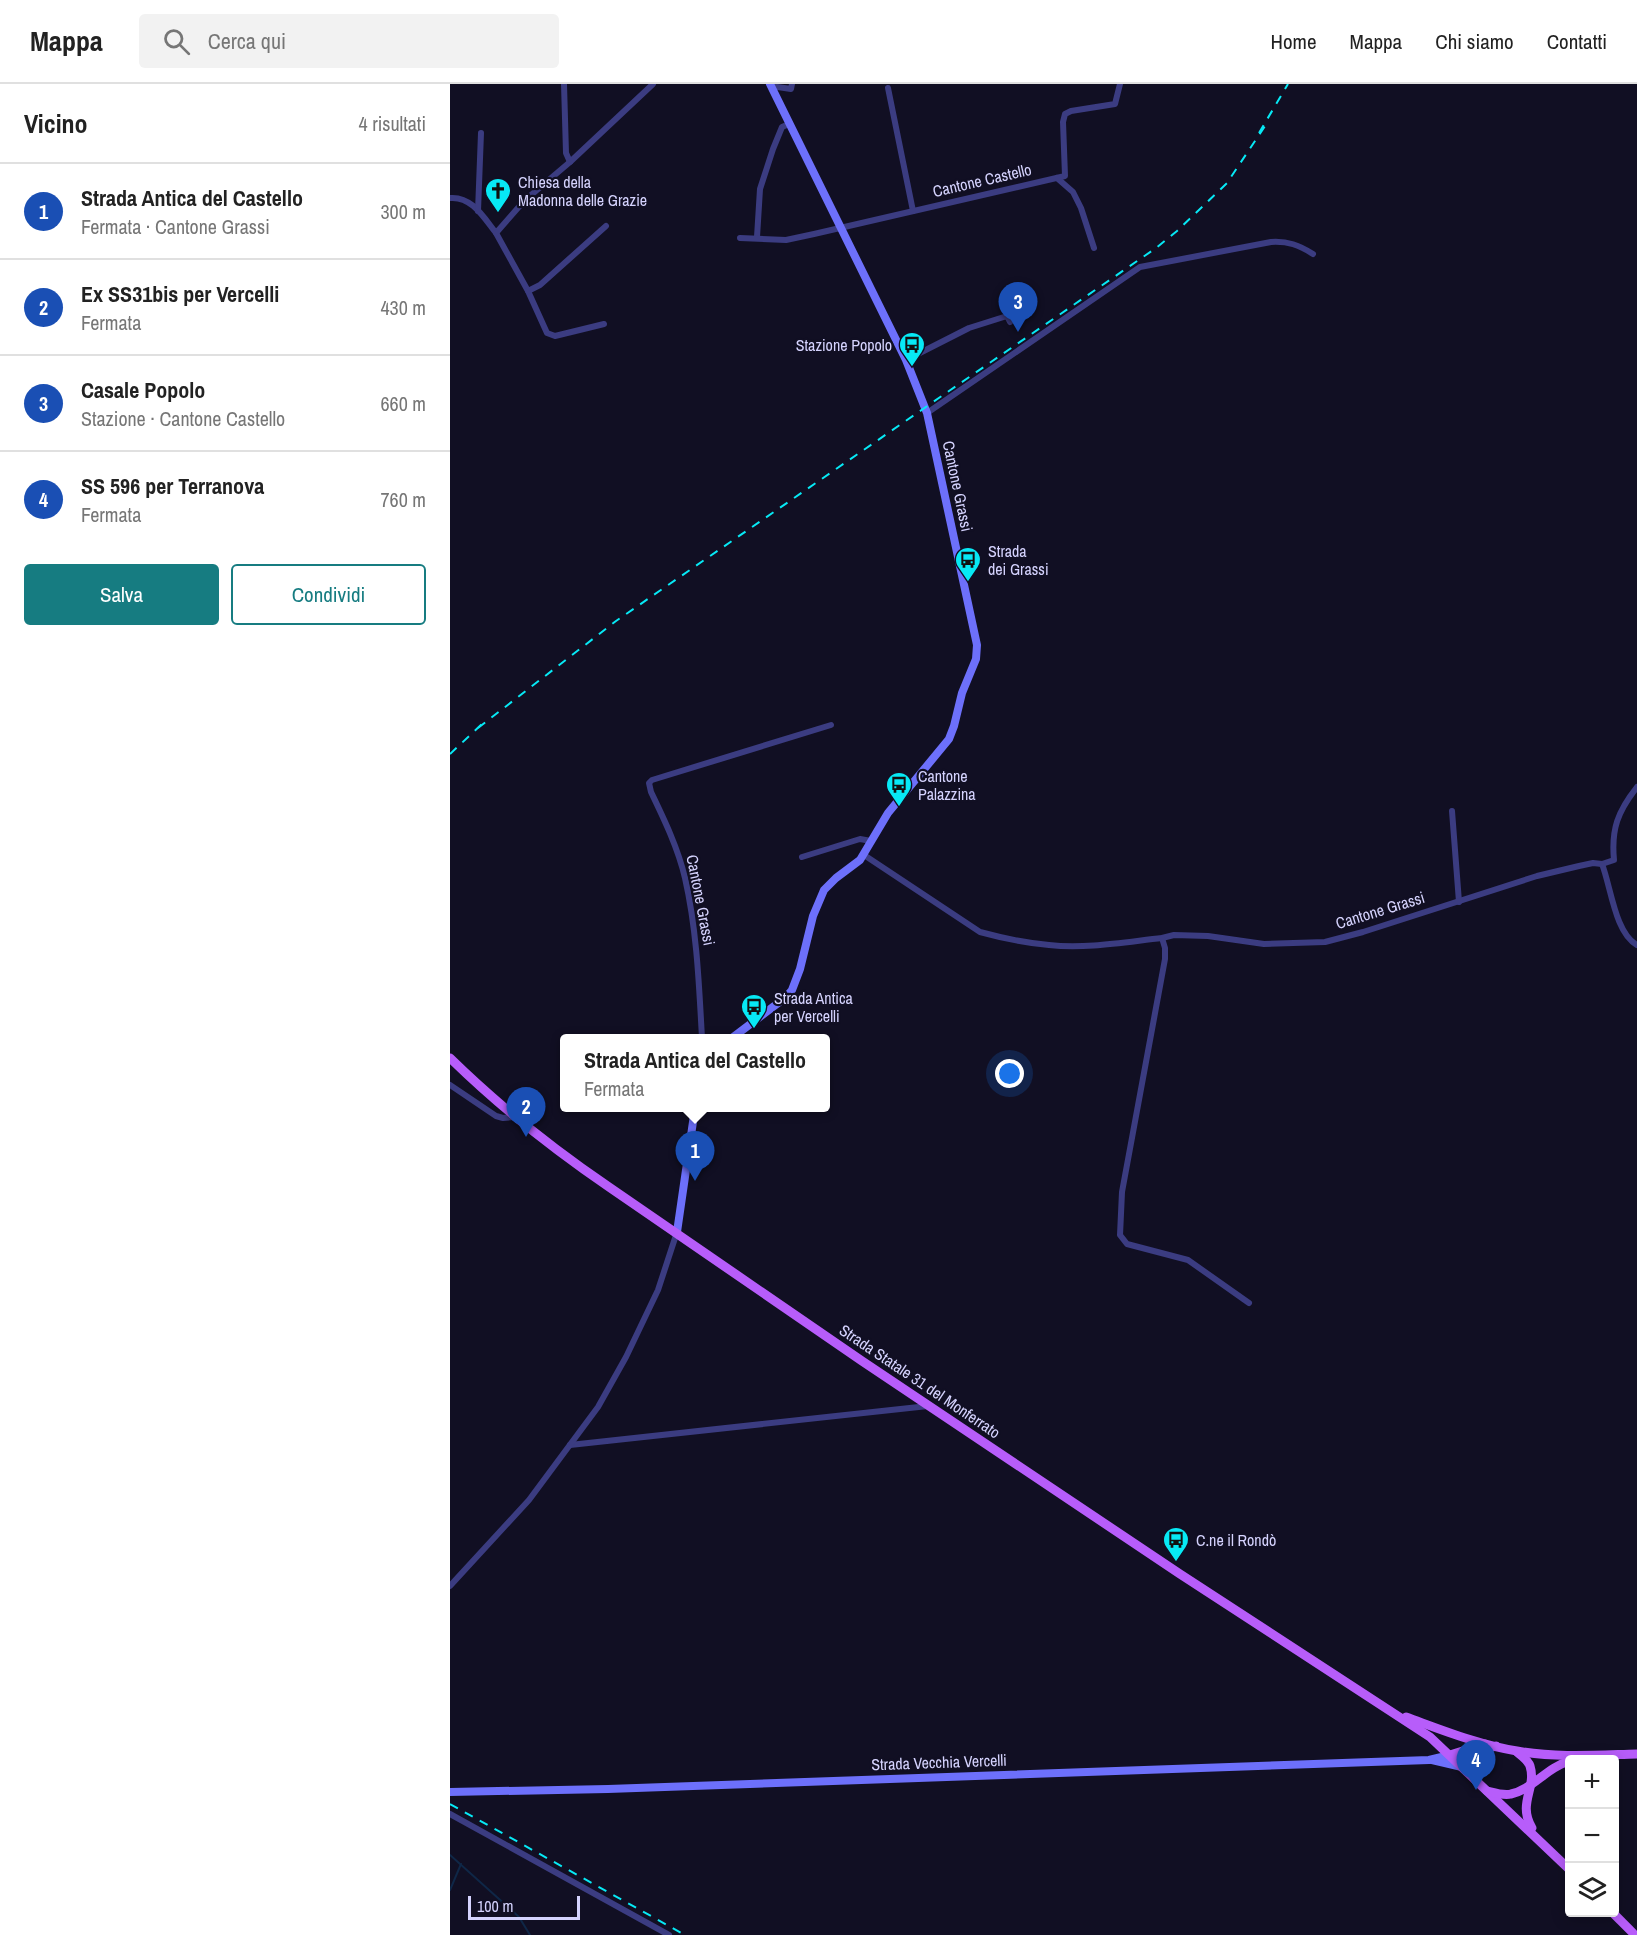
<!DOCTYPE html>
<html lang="it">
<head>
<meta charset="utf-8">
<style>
	:root { --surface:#fff; --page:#f2f2f2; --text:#222; --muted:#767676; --line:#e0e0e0; --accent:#167c81 }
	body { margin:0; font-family:"Archivo Narrow",sans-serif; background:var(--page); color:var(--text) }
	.controls { position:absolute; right:18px; bottom:18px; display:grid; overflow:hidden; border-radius:6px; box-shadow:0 3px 15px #0003 }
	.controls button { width:54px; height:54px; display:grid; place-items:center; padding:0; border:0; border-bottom:2px solid var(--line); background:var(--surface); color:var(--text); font:30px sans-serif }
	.scale { position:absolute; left:18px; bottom:15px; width:112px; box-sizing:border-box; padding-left:6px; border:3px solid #d5d3fe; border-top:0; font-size:16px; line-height:21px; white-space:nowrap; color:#d5d3fe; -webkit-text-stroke:4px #110f23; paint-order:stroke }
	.you { position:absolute; left:560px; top:990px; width:21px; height:21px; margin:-15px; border:4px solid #fff; border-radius:50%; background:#1a73e8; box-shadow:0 0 0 9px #1a73e833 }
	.badge { display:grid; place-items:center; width:39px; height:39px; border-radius:50%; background:var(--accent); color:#fff; font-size:20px; font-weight:700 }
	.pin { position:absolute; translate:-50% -50px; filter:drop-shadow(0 2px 3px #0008) }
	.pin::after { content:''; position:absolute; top:32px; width:21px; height:18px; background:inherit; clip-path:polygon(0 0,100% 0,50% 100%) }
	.popup { position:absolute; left:110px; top:950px; width:270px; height:78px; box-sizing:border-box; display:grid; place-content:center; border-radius:6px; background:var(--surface); filter:drop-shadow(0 2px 4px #0005); font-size:20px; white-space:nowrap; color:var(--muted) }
	.popup b { font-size:22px; color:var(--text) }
	.popup::after { content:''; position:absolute; left:50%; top:100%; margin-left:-12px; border:12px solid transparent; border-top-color:var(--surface) }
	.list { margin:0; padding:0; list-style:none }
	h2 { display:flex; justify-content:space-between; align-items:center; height:78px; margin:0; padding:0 24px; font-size:26px }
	h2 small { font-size:20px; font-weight:400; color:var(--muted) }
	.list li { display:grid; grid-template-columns:39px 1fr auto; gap:18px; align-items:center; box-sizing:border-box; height:96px; padding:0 24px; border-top:2px solid var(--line) }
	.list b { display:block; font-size:22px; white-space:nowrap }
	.list p { margin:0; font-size:20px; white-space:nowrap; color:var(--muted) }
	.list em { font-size:20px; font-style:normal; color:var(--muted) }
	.actions { display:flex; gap:12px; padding:18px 24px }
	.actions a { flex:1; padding:14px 0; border:2px solid var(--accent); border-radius:6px; text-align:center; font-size:21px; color:var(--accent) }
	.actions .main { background:var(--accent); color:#fff }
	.icon { flex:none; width:33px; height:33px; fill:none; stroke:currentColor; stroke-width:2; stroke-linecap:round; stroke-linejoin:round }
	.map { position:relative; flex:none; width:1187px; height:1851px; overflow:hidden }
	header { display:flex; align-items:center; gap:36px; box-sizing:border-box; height:84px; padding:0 30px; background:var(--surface); border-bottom:2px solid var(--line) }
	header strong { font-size:28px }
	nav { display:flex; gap:33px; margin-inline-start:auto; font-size:21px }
	.search { width:420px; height:54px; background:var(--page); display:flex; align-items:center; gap:15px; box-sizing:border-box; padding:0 21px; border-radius:6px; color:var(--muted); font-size:22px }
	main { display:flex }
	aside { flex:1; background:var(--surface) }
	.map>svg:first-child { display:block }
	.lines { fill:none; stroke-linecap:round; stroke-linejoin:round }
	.stream { stroke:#0f2747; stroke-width:2 }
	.street { stroke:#3b3c81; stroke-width:6 }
	.secondary { stroke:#6d70fb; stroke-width:8 }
	.primary { stroke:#b75dfa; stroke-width:9 }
	.rail { stroke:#07e9f5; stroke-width:2; stroke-dasharray:9 8; stroke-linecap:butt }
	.labels { text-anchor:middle; stroke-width:4.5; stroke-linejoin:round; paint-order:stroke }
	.street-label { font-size:16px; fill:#d5d3fe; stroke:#110f23 }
	.poi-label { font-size:16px; fill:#d5d3fe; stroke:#110f23; text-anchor:start }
</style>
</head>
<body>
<header>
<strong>Mappa</strong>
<div class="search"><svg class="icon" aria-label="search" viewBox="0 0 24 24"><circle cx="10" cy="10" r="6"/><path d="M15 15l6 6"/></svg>Cerca qui</div>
<nav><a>Home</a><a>Mappa</a><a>Chi siamo</a><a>Contatti</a></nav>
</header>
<main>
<aside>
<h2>Vicino<small>4 risultati</small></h2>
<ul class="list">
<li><span class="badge" style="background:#1a4fb4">1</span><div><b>Strada Antica del Castello</b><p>Fermata · Cantone Grassi</p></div><em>300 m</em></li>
<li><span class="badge" style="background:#1a4fb4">2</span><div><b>Ex SS31bis per Vercelli</b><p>Fermata</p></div><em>430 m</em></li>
<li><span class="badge" style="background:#1a4fb4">3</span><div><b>Casale Popolo</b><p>Stazione · Cantone Castello</p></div><em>660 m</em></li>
<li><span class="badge" style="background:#1a4fb4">4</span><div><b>SS 596 per Terranova</b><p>Fermata</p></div><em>760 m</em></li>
</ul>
<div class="actions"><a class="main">Salva</a><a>Condividi</a></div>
</aside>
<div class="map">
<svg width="1187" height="1851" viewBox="0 0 1187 1851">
	<rect width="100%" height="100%" fill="#110f23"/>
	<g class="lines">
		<g class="stream">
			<path d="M 0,1771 L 69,1833 L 80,1851"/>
			<path d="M 0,1806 L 11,1780"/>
		</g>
		<g class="street">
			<path d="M 114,0 L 116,69 L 120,78"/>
			<path d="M 321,2 L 341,5 L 342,0"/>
			<path d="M 438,4 L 463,127"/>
			<path d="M 607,94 L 623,108 L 631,124 L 644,164"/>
			<path d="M 0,114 C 22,112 34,134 46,149 L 74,117 L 120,78 L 203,0"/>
			<path d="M 28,127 L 31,49"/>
			<path d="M 46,149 L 78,207 L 97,249 L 105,252 L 154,240"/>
			<path d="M 307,153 L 310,105 L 323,65 L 332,43 L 339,40"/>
			<path d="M 290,154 L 336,156 L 364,150 L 615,92 L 613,38 L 615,30 L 621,27 L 665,20 L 670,0"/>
			<path d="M 78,207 L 90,201 L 156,142"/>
			<path d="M 456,276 L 519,244 L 557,232 L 560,238"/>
			<path d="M 477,329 L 690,183 L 821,158 C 838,157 849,161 863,170"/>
			<path d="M 1002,727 L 1009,818"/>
			<path d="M 414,771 L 530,848 C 552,854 576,859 599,861 C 636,865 675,858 712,854 L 724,851 L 758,852 L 814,860 L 875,858 L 913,848 L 1087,792 L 1129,782 L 1143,779 L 1152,780 L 1164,776 C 1161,745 1168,727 1187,703"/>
			<path d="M 352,773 L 410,755 L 421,757"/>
			<path d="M 1152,780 C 1161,803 1165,849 1187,861"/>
			<path d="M 712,854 L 715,864 L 715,875 L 672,1108 L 670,1151 L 677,1160 L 738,1176 L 799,1219"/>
			<path d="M 252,954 C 249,901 247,847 235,794 C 228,764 214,735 201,708 L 199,699 L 202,696 L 381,641"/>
			<path d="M 0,1001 L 46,1032 L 53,1034 L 64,1033"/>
			<path d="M 120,1361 L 478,1322"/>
			<path d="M 0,1502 L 79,1416 L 148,1323 L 176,1273 L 208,1206 L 227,1148"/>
			<path d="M 0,1730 L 219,1851"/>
		</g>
		<g class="secondary">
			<path d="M 282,954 L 336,913 L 342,906 L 350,885 L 363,832 L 374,806 L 386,794 L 410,776 L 438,729 L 499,655 L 504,642 L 512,609 L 526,575 L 527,561 L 477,329 L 456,276 L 320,0"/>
			<path d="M 227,1148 L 245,1024"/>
			<path d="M 982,1676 L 1012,1683"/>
			<path d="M 0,1708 L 158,1705 L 979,1676 L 1000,1671"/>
		</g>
		<g class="primary">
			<path d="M 0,974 C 49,1022 102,1064 159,1103 L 412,1277 L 730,1490 L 980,1653 L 1120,1786"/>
			<path d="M 956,1633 C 992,1646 1029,1661 1067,1667 C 1106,1674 1148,1671 1187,1670"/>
			<path d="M 1067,1668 C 1072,1672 1078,1676 1080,1682 C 1087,1704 1067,1719 1082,1744"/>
			<path d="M 1000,1671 L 1035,1660"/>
			<path d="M 1027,1696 C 1022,1678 1027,1667 1046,1662"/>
			<path d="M 1037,1707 C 1045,1709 1054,1712 1061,1710 C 1082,1706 1097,1683 1120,1677"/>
			<path d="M 1162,1828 L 1185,1851"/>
		</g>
		<g class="rail">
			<path d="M 809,49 L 838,0"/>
			<path d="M 28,644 L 166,537 L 706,164 L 727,147 L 777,99 L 815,42"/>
			<path d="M 0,670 L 32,640"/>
			<path d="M 0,1720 L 235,1851"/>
		</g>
	</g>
	<defs>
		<symbol id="church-pin" viewBox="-11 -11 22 30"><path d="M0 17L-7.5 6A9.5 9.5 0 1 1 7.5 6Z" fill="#07e9f5" stroke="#110f23"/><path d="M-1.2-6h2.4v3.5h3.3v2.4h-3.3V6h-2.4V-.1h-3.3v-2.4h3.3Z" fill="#111"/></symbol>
		<symbol id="bus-pin" viewBox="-11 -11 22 30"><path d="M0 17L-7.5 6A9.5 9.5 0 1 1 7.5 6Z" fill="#07e9f5" stroke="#110f23"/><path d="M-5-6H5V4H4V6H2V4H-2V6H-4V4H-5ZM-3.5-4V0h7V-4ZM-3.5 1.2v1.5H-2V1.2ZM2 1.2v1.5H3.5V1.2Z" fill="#111"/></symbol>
	</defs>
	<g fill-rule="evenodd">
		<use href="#church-pin" x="33" y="92" width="30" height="40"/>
		<use href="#bus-pin" x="447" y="246" width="30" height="40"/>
		<use href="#bus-pin" x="503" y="461" width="30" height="40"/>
		<use href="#bus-pin" x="434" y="686" width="30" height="40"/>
		<use href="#bus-pin" x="289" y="908" width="30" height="40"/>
		<use href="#bus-pin" x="711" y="1441" width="30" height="40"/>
	</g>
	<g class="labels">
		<g class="street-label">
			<text transform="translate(532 96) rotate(-13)" y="6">Cantone Castello</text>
			<text transform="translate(508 402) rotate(78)" y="6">Cantone Grassi</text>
			<text transform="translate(251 816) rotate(79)" y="6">Cantone Grassi</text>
			<text transform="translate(930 826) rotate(-17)" y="6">Cantone Grassi</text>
			<text transform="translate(470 1297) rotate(34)" y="6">Strada Statale 31 del Monferrato</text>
			<text transform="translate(489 1678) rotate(-2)" y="6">Strada Vecchia Vercelli</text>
		</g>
		<g class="poi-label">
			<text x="68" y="104">Chiesa della<tspan x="68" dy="18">Madonna delle Grazie</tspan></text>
			<text x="442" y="267" text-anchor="end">Stazione Popolo</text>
			<text x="538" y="473">Strada<tspan x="538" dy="18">dei Grassi</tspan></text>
			<text x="468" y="698">Cantone<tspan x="468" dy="18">Palazzina</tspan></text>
			<text x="324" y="920">Strada Antica<tspan x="324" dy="18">per Vercelli</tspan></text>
			<text x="746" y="1462">C.ne il Rondò</text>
		</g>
	</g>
</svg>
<div class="controls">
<button>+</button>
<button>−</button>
<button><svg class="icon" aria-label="layers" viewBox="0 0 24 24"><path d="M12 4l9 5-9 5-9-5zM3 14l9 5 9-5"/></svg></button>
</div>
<div class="scale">100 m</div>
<div class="you"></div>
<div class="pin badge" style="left:245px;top:1097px;background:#1a4fb4">1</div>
<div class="popup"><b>Strada Antica del Castello</b>Fermata</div>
<div class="pin badge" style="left:76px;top:1053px;background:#1a4fb4">2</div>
<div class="pin badge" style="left:568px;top:248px;background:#1a4fb4">3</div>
<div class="pin badge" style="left:1026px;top:1706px;background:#1a4fb4">4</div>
</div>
</main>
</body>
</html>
